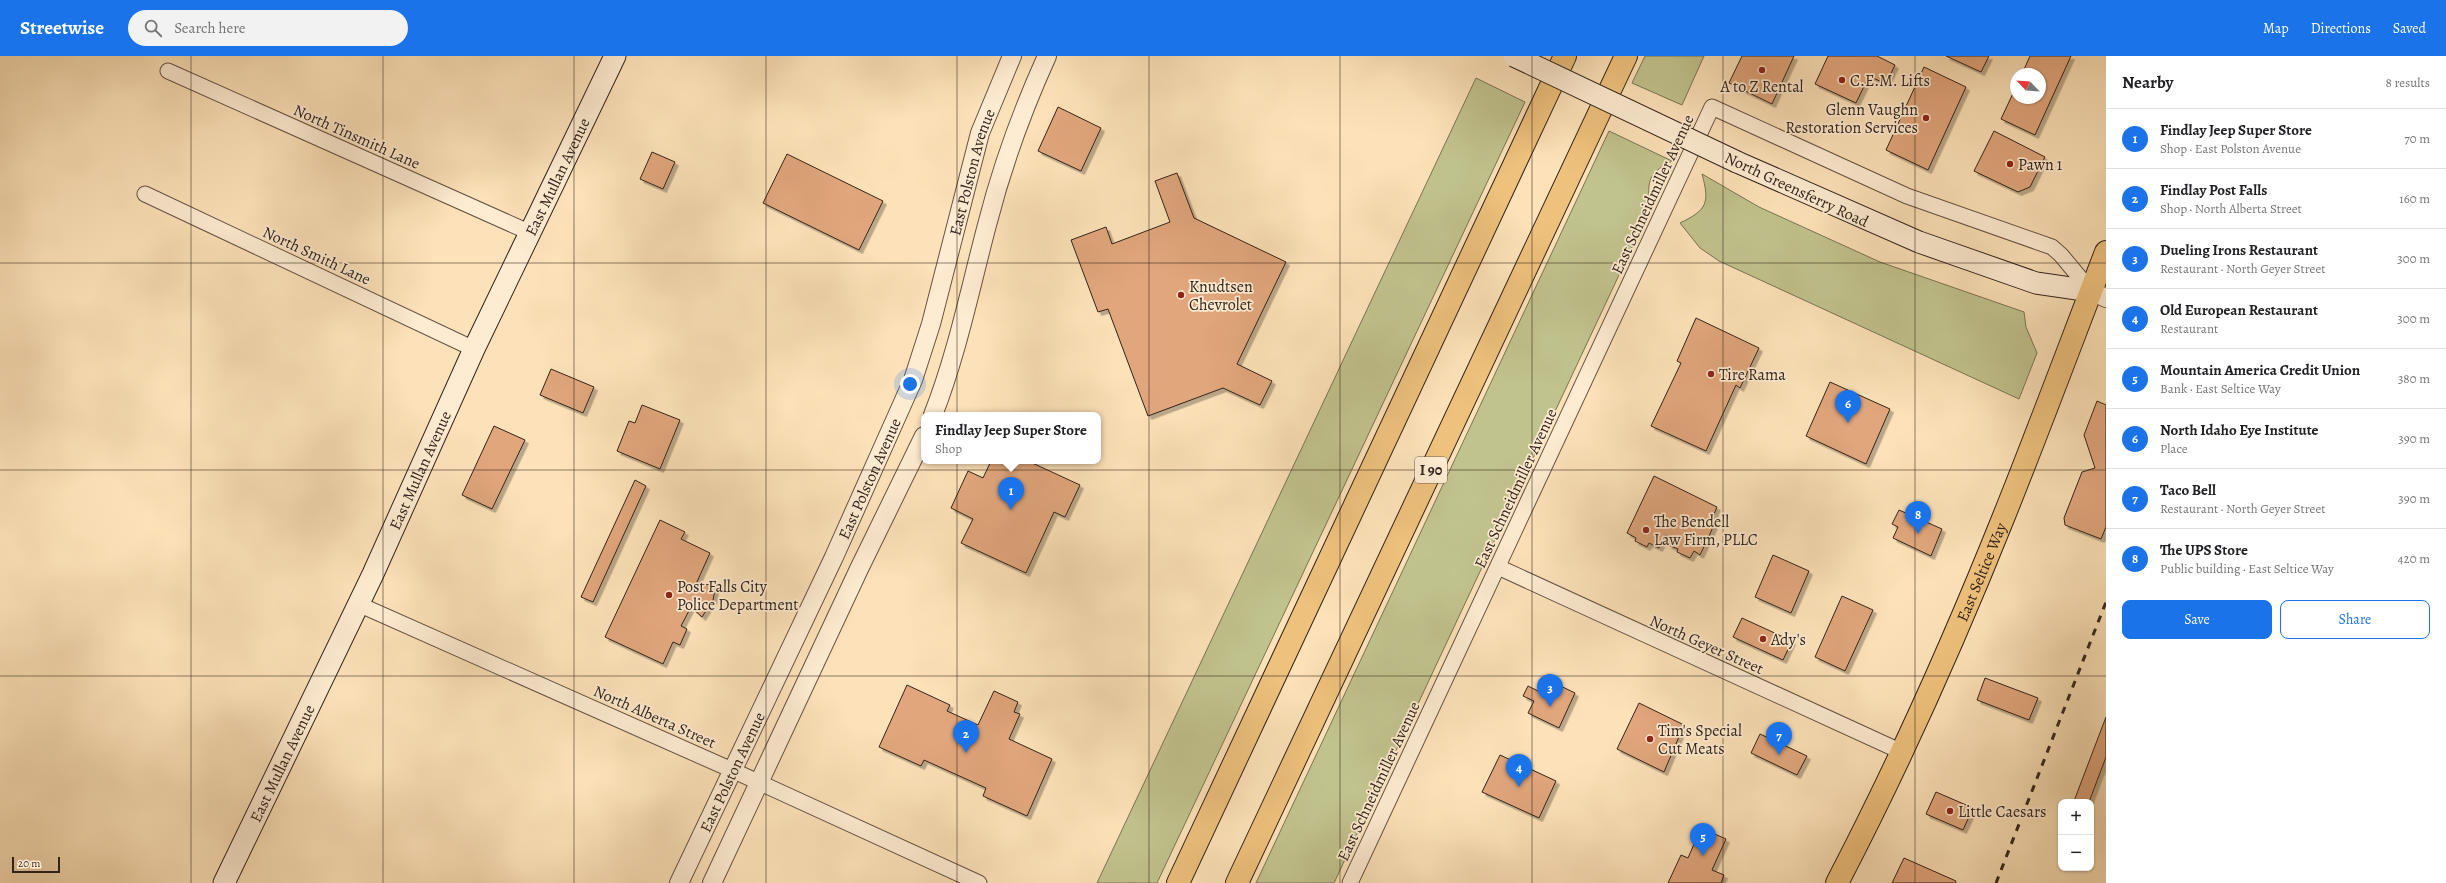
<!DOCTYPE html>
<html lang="en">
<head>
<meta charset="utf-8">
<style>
	:root { --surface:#fff; --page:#f2f2f2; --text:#202124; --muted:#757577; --line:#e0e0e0; --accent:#1a73e8 }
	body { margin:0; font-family:Alegreya,serif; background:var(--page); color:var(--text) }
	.controls { position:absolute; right:12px; bottom:12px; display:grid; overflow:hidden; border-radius:8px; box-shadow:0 1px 3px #0004 }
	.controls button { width:36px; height:36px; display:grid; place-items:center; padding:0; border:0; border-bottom:1px solid var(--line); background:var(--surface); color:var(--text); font:20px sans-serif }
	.compass { position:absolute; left:2010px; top:12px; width:36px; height:36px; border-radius:50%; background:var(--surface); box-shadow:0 1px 3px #0004; rotate:295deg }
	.scale { position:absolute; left:12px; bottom:10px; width:48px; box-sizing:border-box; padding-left:4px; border:2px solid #32231b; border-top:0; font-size:11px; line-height:14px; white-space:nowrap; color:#32231b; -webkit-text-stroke:3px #feecd2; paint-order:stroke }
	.you { position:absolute; left:910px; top:328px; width:14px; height:14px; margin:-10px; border:3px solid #fff; border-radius:50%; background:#1a73e8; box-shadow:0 0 0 6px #1a73e833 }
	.badge { display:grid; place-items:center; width:26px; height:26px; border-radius:50%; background:var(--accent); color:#fff; font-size:13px; font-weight:700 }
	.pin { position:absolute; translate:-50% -33px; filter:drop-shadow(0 1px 2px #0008) }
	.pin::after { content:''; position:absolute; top:21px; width:14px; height:12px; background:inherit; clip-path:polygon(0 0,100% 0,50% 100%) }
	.popup { position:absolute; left:921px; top:356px; width:180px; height:52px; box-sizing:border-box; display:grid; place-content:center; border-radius:8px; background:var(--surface); filter:drop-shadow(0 1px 3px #0005); font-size:13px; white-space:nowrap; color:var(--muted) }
	.popup b { font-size:15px; color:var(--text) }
	.popup::after { content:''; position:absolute; left:50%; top:100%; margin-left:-8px; border:8px solid transparent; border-top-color:var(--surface) }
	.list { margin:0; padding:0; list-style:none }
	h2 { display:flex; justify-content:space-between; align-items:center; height:52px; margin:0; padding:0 16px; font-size:17px }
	h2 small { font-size:13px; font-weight:400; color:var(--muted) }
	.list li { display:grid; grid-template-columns:26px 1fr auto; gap:12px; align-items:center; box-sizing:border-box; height:60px; padding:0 16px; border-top:1px solid var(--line) }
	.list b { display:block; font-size:15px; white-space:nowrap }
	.list p { margin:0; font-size:13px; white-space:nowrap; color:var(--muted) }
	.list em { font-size:13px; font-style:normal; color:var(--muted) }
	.actions { display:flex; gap:8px; padding:12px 16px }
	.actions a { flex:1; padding:9px 0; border:1px solid var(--accent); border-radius:8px; text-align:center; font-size:14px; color:var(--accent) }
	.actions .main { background:var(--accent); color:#fff }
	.icon { flex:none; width:22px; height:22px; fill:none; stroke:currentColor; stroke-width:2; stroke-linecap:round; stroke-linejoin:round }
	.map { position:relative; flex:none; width:2106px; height:827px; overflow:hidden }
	header { display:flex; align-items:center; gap:24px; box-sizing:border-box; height:56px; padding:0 20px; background:var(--accent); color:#fff }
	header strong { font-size:19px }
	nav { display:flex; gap:22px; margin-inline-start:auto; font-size:14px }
	.search { width:280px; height:36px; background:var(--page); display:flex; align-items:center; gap:10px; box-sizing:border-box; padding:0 14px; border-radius:22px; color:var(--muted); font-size:15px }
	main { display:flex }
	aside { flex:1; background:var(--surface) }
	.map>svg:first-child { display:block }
	.green { fill:#c1c38e; stroke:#7a7354 }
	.building { fill:#e1a67b; stroke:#32231b; filter:url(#shadow) }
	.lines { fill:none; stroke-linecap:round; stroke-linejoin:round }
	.minor-casing { stroke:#655342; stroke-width:17 }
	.tertiary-casing { stroke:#655342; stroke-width:20 }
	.secondary-casing { stroke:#32231b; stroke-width:23 }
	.primary-casing { stroke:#32231b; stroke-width:24 }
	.motorway-casing { stroke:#32231b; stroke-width:24 }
	.minor { stroke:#feecd2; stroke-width:15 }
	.tertiary { stroke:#feecd2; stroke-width:18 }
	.secondary { stroke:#feecd2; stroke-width:21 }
	.primary { stroke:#eec17c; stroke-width:22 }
	.motorway { stroke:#eec17c; stroke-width:22 }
	.rail { stroke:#32231b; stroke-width:3; stroke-dasharray:7 7; stroke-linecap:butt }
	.secondary-bridge-casing { stroke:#32231b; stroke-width:23; stroke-linecap:butt }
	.secondary-bridge { stroke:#feecd2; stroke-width:21 }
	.grid { fill:none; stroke:#32231b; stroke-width:1; stroke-opacity:0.55 }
	.poi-dot { fill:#8f2418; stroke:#feecd2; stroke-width:1.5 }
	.labels { text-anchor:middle; stroke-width:3.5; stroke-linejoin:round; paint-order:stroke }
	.shield { fill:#feecd2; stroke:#6f5f52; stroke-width:1 }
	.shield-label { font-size:15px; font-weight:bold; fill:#32231b }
	.poi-label { font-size:16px; fill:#32231b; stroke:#feecd2; text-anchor:start }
	.street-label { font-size:16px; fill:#32231b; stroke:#feecd2 }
</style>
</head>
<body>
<header>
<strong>Streetwise</strong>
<div class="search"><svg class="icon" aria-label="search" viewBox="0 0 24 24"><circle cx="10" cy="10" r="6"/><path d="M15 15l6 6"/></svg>Search here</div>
<nav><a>Map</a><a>Directions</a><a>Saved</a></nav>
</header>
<main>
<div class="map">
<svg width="2106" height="827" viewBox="0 0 2106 827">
	<defs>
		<filter id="shadow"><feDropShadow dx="3.5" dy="3.5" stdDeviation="0" flood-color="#0004"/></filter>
	</defs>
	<rect width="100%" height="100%" fill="#fde2b9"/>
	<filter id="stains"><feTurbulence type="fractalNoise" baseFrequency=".005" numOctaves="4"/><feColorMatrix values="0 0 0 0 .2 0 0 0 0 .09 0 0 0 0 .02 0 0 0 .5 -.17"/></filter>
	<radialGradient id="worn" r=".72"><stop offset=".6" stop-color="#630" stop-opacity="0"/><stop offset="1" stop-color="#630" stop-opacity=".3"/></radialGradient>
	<g class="green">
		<path d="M 1645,0 L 1704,0 L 1682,49 L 1632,27 Z"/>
		<path d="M 1476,22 L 1525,46 L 1157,827 L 1097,827 Z"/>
		<path d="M 1609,75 L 1672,105 C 1644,119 1649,128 1649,155 L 1334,827 L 1256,827 Z"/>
		<path d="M 1702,118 L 1759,151 L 1880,206 L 2024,256 L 2026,271 L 2037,297 L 2019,343 L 1719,205 L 1700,192 L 1680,167 C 1707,154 1710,147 1702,118 Z"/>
	</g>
	<g class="building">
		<path d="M 1742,0 L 1794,0 L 1772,48 L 1729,27 Z"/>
		<path d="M 1828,0 L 1877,0 L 1895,9 L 1886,28 L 1869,20 L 1856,47 L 1815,28 Z"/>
		<path d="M 1946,0 L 1989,0 L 1981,16 Z"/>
		<path d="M 2030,0 L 2071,0 L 2035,79 L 2001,63 L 2016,31 L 2016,42 L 2040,42 L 2040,18 L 2022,18 Z"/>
		<path d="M 1924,11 L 1966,31 L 1928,114 L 1886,94 Z"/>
		<path d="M 1058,51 L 1101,72 L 1081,115 L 1038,95 Z"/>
		<path d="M 1994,75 L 2045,101 L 2030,131 L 2018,136 L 1974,115 Z"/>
		<path d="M 652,96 L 675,106 L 663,133 L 640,123 Z"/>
		<path d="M 787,98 L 883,145 L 859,194 L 763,147 Z"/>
		<path d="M 1177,117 L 1194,162 L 1286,206 L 1237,308 L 1272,325 L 1260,349 L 1223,332 L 1148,360 L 1108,253 L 1098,256 L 1071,184 L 1106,171 L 1112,188 L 1170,166 L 1155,125 Z"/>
		<path d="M 1696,262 L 1759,292 L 1740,332 L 1736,329 L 1706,395 L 1651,370 L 1681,307 L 1677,305 Z"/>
		<path d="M 551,313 L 594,331 L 583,357 L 540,339 Z"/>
		<path d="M 1830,326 L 1890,353 L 1866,408 L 1806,380 Z"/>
		<path d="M 2097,345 L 2106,349 L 2106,471 L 2101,483 L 2065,469 L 2064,462 L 2082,416 L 2095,412 L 2084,379 Z"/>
		<path d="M 642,349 L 680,364 L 660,413 L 617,395 L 629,365 L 635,367 Z"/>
		<path d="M 494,370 L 525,384 L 492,453 L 462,439 Z"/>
		<path d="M 991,405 L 1028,405 L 1080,429 L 1065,461 L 1054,456 L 1026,517 L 961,487 L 973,463 L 951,452 L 968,415 L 983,422 Z"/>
		<path d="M 1654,420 L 1717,451 L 1711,465 L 1715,467 L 1700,499 L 1694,495 L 1690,502 L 1677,496 L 1678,493 L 1668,489 L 1671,482 L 1665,479 L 1659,492 L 1649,487 L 1647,491 L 1635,485 L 1636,482 L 1627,477 Z"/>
		<path d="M 635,424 L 646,430 L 593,546 L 581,541 Z"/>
		<path d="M 1899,454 L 1942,473 L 1931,500 L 1893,482 L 1898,471 L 1892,468 Z"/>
		<path d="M 660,464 L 685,476 L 681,483 L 710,497 L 696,528 L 716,529 L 713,544 L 702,561 L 691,551 L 681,570 L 687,573 L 680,589 L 673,586 L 663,608 L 605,581 Z"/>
		<path d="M 1773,499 L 1809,515 L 1791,557 L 1755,541 Z"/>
		<path d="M 1842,540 L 1873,554 L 1845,615 L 1815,601 Z"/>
		<path d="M 1742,562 L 1792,585 L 1783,604 L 1733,581 Z"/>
		<path d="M 1544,622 L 1575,637 L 1559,672 L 1528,657 L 1534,645 L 1523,640 L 1528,630 L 1538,635 Z"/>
		<path d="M 1985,622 L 2038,642 L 2029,664 L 1977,644 Z"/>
		<path d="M 907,629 L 950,649 L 947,655 L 978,669 L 994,635 L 1018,646 L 1014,656 L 1020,658 L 1009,683 L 1052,703 L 1027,760 L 983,740 L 986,732 L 924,704 L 921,710 L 879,691 Z"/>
		<path d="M 1639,647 L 1684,669 L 1664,716 L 1617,693 Z"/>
		<path d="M 2106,661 L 2106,701 L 2089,746 L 2074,745 Z"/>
		<path d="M 1760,678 L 1807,700 L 1797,719 L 1751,697 Z"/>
		<path d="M 1500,699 L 1556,725 L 1539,762 L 1482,736 Z"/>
		<path d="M 1936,736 L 1973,752 L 1963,774 L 1926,758 Z"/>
		<path d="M 1701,772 L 1726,783 L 1712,814 L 1724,819 L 1721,827 L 1668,827 L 1681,799 L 1688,802 Z"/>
		<path d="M 1904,802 L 1956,825 L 1955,827 L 1892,827 Z"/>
	</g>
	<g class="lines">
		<defs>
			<g id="minor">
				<path d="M 168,15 L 531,177"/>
				<path d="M 145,138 L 474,293"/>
				<path d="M 1498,511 L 1902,696"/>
				<path d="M 358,548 L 732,714 L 979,827"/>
				<path d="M 1350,827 L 1712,51 L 1907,140 L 2052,191 L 2061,199 L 2091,235"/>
			</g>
			<g id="tertiary">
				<path d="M 2091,235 L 2106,242"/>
				<path d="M 933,359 C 957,298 970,233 987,169 C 1002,110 1022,55 1047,0"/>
				<path id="s1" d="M 679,827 L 834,501 L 913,324 L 931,268 L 980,77 L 1012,0"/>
				<path d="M 712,827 L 859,513 L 924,380"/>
			</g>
			<g id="secondary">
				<path d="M 1737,106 L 1919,186 L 2036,227 L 2091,235"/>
				<path id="s2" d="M 224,827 L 373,518 L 474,293 L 615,0"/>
			</g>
			<g id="primary">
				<path id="s3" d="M 1837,827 C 1899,708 1954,585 2004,460 C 2039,373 2072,284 2106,196"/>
			</g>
			<g id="motorway">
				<path d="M 1178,827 L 1565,0"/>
				<path d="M 1237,827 L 1626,0"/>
			</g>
		</defs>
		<use href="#minor" class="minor-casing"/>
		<use href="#tertiary" class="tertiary-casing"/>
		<use href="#secondary" class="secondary-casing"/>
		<use href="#primary" class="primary-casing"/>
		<use href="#motorway" class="motorway-casing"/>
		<use href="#minor" class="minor"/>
		<use href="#tertiary" class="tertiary"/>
		<use href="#secondary" class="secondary"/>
		<use href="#primary" class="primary"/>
		<use href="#motorway" class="motorway"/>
		<path class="rail" d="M 1996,827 L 2106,546"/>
		<defs>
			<path id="secondary-bridge" d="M 1514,0 L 1737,106"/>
		</defs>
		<use href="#secondary-bridge" class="secondary-bridge-casing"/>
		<use href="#secondary-bridge" class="secondary-bridge"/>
	</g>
	<path class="grid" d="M 191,0 L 191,827M 383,0 L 383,827M 574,0 L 574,827M 766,0 L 766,827M 957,0 L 957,827M 1149,0 L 1149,827M 1340,0 L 1340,827M 1532,0 L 1532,827M 1723,0 L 1723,827M 1915,0 L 1915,827M 0,207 L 2106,207M 0,414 L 2106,414M 0,620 L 2106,620"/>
	<g class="poi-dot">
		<circle cx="1762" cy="14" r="4"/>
		<circle cx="1842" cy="24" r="4"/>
		<circle cx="1926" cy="62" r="4"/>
		<circle cx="2010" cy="108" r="4"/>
		<circle cx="1181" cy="239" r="4"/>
		<circle cx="1711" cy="318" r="4"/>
		<circle cx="1646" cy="474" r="4"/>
		<circle cx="669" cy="539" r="4"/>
		<circle cx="1763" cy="583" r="4"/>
		<circle cx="1650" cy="683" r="4"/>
		<circle cx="1950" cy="755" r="4"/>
	</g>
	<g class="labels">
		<rect class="shield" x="1415" y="401" width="32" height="26" rx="3"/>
		<g class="shield-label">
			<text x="1431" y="419">I 90</text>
		</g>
		<g class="poi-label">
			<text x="1850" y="30">C.E.M. Lifts</text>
			<text x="1762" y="36" text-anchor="middle">A to Z Rental</text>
			<text x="1918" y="59" text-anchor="end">Glenn Vaughn<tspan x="1918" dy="18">Restoration Services</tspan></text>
			<text x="2018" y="114">Pawn 1</text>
			<text x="1189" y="236">Knudtsen<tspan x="1189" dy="18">Chevrolet</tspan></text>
			<text x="1719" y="324">Tire Rama</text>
			<text x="1654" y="471">The Bendell<tspan x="1654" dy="18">Law Firm, PLLC</tspan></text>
			<text x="677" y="536">Post Falls City<tspan x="677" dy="18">Police Department</tspan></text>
			<text x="1771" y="589">Ady's</text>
			<text x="1658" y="680">Tim's Special<tspan x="1658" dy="18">Cut Meats</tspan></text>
			<text x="1958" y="761">Little Caesars</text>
		</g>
		<g class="street-label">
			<text transform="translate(357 80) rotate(24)" y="6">North Tinsmith Lane</text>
			<text dy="6" stroke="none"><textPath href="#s1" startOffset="771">East Polston Avenue</textPath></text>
			<text dy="6" stroke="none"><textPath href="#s2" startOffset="781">East Mullan Avenue</textPath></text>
			<text transform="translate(1797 133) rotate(25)" y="6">North Greensferry Road</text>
			<text transform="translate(1652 138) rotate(-65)" y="6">East Schneidmiller Avenue</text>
			<text transform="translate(317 199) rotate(25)" y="6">North Smith Lane</text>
			<text dy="6" stroke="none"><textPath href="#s2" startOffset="457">East Mullan Avenue</textPath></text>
			<text dy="6" stroke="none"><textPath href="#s1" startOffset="447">East Polston Avenue</textPath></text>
			<text transform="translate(1515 432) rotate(-65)" y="6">East Schneidmiller Avenue</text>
			<text dy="6" stroke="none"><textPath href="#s3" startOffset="343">East Seltice Way</textPath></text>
			<text transform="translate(1707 588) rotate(24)" y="6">North Geyer Street</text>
			<text transform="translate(655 660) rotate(24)" y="6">North Alberta Street</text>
			<text dy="6" stroke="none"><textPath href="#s2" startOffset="133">East Mullan Avenue</textPath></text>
			<text dy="6" stroke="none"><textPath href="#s1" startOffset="123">East Polston Avenue</textPath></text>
			<text transform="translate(1378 725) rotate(-65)" y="6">East Schneidmiller Avenue</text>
		</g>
	</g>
	<rect width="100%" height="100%" filter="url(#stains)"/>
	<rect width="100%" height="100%" fill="url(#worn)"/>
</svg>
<div class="controls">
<button>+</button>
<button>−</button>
</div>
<svg class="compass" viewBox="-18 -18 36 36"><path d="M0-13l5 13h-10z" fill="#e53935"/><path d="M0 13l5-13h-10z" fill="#757577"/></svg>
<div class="scale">20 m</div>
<div class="you"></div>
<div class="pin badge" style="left:1011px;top:454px">1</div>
<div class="popup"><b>Findlay Jeep Super Store</b>Shop</div>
<div class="pin badge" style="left:966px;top:697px">2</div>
<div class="pin badge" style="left:1550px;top:651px">3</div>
<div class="pin badge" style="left:1519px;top:731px">4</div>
<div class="pin badge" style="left:1703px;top:800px">5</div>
<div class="pin badge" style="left:1848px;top:367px">6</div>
<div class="pin badge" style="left:1779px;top:699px">7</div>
<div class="pin badge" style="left:1918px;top:478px">8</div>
</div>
<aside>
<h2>Nearby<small>8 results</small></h2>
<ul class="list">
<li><span class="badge">1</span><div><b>Findlay Jeep Super Store</b><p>Shop · East Polston Avenue</p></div><em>70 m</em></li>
<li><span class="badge">2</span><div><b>Findlay Post Falls</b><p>Shop · North Alberta Street</p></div><em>160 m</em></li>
<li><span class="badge">3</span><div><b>Dueling Irons Restaurant</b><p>Restaurant · North Geyer Street</p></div><em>300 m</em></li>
<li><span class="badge">4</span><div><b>Old European Restaurant</b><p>Restaurant</p></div><em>300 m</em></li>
<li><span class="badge">5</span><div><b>Mountain America Credit Union</b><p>Bank · East Seltice Way</p></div><em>380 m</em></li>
<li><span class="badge">6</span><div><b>North Idaho Eye Institute</b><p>Place</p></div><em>390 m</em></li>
<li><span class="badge">7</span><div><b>Taco Bell</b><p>Restaurant · North Geyer Street</p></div><em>390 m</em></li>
<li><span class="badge">8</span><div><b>The UPS Store</b><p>Public building · East Seltice Way</p></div><em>420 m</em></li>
</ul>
<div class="actions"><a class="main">Save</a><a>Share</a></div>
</aside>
</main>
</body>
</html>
